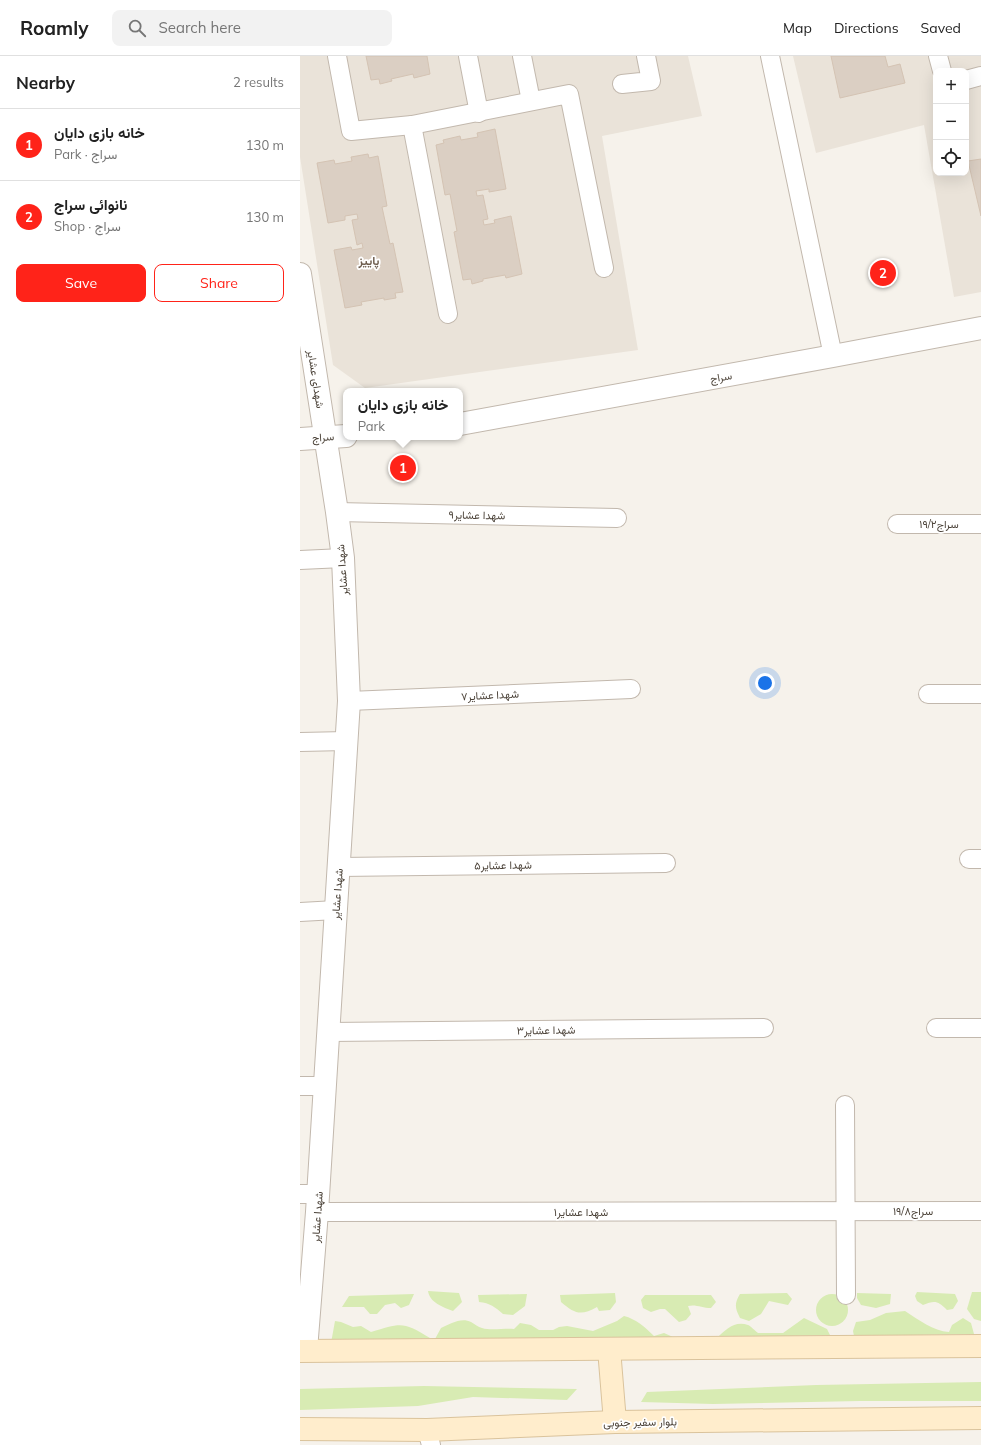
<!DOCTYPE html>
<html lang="en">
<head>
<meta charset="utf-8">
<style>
	:root { --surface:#fff; --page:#f2f2f2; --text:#222; --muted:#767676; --line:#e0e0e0; --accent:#ff2319 }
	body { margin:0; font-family:Mulish,Vazirmatn,sans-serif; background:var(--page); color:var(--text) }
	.controls { position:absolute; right:12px; top:12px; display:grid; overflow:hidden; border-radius:8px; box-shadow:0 4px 16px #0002 }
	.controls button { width:36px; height:36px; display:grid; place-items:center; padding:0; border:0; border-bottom:1px solid var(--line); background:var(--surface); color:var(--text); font:20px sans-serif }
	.you { position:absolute; left:465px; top:627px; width:14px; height:14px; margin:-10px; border:3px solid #fff; border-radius:50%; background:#1a73e8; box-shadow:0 0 0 6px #1a73e833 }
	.badge { display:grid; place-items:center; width:26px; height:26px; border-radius:50%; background:var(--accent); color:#fff; font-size:13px; font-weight:700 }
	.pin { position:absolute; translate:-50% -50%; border:2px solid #fff; box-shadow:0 1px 4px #0006 }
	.popup { position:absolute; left:43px; top:332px; width:120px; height:52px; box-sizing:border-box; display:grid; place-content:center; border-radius:8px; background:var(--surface); filter:drop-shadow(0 1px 3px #0005); font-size:13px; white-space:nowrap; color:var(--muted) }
	.popup b { font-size:15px; color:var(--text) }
	.popup::after { content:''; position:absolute; left:50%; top:100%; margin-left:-8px; border:8px solid transparent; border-top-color:var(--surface) }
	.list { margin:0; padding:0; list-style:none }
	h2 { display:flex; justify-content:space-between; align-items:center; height:52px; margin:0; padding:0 16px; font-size:17px }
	h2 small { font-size:13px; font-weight:400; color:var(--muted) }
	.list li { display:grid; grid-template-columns:26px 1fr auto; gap:12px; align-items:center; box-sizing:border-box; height:72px; padding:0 16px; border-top:1px solid var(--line) }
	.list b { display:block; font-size:15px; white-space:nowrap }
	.list p { margin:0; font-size:13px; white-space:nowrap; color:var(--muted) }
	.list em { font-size:13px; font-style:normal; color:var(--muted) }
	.actions { display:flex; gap:8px; padding:12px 16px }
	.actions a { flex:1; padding:9px 0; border:1px solid var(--accent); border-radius:8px; text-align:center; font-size:14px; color:var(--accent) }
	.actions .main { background:var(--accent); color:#fff }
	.icon { flex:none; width:22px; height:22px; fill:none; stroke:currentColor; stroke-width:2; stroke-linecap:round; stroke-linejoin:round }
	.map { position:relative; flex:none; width:681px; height:1389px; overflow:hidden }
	header { display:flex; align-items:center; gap:24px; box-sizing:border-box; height:56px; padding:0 20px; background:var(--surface); border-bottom:1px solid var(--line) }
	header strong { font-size:19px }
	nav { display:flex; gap:22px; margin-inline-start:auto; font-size:14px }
	.search { width:280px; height:36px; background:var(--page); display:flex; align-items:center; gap:10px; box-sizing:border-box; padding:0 14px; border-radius:8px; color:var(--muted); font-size:15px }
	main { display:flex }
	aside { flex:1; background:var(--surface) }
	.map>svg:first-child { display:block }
	.residential { fill:#eae3d9; fill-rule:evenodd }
	.green { fill:#d8ebb3 }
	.building { fill:#dbcfc3; stroke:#d4c3b3 }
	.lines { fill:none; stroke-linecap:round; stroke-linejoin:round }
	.minor-casing { stroke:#c2b8ad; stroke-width:20 }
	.tertiary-casing { stroke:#c2b8ad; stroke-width:24 }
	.secondary-casing { stroke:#dac39c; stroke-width:24 }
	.minor { stroke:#fff; stroke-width:18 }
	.tertiary { stroke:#fff; stroke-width:22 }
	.secondary { stroke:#ffedcc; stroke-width:22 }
	.labels { text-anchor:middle; stroke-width:3.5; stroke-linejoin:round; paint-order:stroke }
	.street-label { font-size:11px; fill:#4b4238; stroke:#fff }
	.neighbourhood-label { font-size:12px; font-weight:bold; fill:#6e5e4f; stroke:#fff }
</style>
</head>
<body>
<header>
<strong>Roamly</strong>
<div class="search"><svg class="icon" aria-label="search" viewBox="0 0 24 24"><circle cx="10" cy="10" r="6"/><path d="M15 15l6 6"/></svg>Search here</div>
<nav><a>Map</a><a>Directions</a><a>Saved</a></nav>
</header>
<main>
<aside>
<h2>Nearby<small>2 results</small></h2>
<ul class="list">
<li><span class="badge">1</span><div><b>خانه بازی دایان</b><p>Park · سراج</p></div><em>130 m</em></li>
<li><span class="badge">2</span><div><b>نانوائی سراج</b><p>Shop · سراج</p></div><em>130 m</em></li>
</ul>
<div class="actions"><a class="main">Save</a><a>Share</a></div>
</aside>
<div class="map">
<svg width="681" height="1389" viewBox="0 0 681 1389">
	<rect width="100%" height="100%" fill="#f6f2eb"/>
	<g class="residential">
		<path d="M 0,0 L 388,0 L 402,60 L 302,80 L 338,294 L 65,332 L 33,309 L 0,101 Z"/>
		<path d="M 493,0 L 681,0 L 681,236 L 654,241 L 624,69 L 516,97 ZM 636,15 L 666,15 L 666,117 L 636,117 Z"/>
	</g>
	<g class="green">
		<path d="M 128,1235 L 159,1237 L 162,1246 L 153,1255 C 143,1251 130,1247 128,1235 Z"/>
		<path d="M 617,1236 L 655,1238 L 658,1245 L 653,1253 L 647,1254 C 638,1245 635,1244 623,1249 L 617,1245 L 615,1240 Z"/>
		<path d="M 672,1236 L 681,1236 L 681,1265 L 674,1263 L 667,1253 Z"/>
		<path d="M 315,1237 L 316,1246 L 310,1254 L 299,1255 L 297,1251 C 281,1260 275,1258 261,1246 L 260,1239 Z"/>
		<path d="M 487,1237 L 492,1243 L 488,1249 L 469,1245 L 461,1258 L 449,1265 L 440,1262 C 435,1252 434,1248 440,1238 Z"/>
		<path d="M 557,1237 L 591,1238 L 590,1248 L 576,1252 L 561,1249 L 557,1242 Z"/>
		<circle cx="532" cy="1254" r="16"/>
		<path d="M 114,1238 L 109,1249 L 101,1252 L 95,1247 L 85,1249 L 77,1258 L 70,1258 L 64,1251 L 42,1251 L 49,1240 Z"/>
		<path d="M 227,1238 L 225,1250 L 213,1259 L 203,1258 C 195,1251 190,1247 179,1246 L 178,1239 Z"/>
		<path d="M 345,1239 L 411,1239 L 416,1246 L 411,1252 C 402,1252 396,1248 388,1250 L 391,1258 L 386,1264 L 379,1266 L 365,1253 L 360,1253 L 351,1256 L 343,1252 L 341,1244 Z"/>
		<path d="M 605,1255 C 619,1264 633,1275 649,1276 L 652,1269 L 663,1262 L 671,1267 L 674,1278 L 554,1280 L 553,1275 L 556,1266 L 570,1264 L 586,1257 Z"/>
		<path d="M 324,1260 C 336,1263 345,1271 354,1280 L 364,1277 L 373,1281 L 135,1283 L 141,1272 C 150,1268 161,1261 171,1266 C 175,1268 178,1271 182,1272 C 191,1275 204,1272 214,1273 L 220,1267 L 231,1269 L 239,1274 L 253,1274 L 259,1271 L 267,1270 L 293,1275 L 317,1265 Z"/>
		<path d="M 504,1262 L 527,1273 L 530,1279 L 417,1282 C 425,1274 435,1264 448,1269 C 451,1270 455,1275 458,1277 L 483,1277 Z"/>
		<path d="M 35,1265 L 41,1266 L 53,1271 L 61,1270 L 71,1276 C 101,1267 103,1265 130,1282 L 31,1287 Z"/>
		<path d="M 681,1326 L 681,1345 L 560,1345 L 413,1348 L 341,1346 L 347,1336 L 516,1329 Z"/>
		<path d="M 124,1330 L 277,1333 L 267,1344 L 173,1341 L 118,1350 L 0,1354 L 0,1333 Z"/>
	</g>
	<g class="building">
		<path d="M 66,0 L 127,0 L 130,18 L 114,22 L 113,18 L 91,23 L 92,25 L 80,28 L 79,23 L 71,24 Z"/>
		<path d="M 531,0 L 585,0 L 588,11 L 600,8 L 605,27 L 540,42 Z"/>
		<path d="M 195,73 L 206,133 L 189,136 L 189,133 L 176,135 L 177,140 L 183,139 L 188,163 L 183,164 L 184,169 L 195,167 L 194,164 L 211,160 L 222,218 L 206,222 L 205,219 L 183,223 L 183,225 L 172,228 L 171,223 L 163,224 L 154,176 L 157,175 L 150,138 L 145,139 L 136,89 L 144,87 L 143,84 L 160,80 L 161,84 L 178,81 L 177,77 Z"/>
		<path d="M 68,98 L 69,102 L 78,100 L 87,150 L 82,151 L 90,188 L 93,187 L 103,236 L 95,237 L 96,242 L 84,244 L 84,242 L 61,246 L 62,249 L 45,252 L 34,194 L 51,191 L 52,194 L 63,192 L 62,187 L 57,189 L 52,164 L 58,163 L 57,158 L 45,160 L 45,164 L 28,167 L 17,107 L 34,104 L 35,108 L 52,105 L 51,101 Z"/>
		<path d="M 681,103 L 681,160 L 668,105 Z"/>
	</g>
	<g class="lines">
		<defs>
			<g id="minor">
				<path d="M 37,0 L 51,75 L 112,69 L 269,38 L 304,212"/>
				<path d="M 168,0 L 179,57"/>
				<path d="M 222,0 L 231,45"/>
				<path d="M 470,0 L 533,300"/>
				<path d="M 638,0 L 642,15"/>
				<path d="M 666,24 L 681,20"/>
				<path d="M 322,28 L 351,25 L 346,0"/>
				<path d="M 112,69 L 148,258"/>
				<path d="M 37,456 L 317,462"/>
				<path d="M 597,468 L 681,468"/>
				<path d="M 0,504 L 43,502"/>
				<path d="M 628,638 L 681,638"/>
				<path d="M 49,645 L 331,633"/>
				<path d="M 0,686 L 46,685"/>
				<path d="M 669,803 L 681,803"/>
				<path d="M 39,811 L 366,807"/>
				<path d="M 0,856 L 36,854"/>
				<path d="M 636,972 L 681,972"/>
				<path d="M 28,976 L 464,972"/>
				<path d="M 0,1030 L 24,1030"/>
				<path d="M 545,1049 L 546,1239"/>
				<path d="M 0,1138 L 18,1138"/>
				<path d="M 17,1156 L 681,1155"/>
				<path d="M 127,1374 L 131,1389"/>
			</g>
			<g id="tertiary">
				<path d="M 0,218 L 37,456 L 43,502 L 49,645 L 17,1156 L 6,1294"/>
				<path d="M 160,368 L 533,300 L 681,272"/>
				<path d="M 0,383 L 46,380"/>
			</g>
			<g id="secondary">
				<path d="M 309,1293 L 315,1366"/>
				<path d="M 0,1295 L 681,1290"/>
				<path d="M 0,1373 L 127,1374 L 315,1366 L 681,1362"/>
			</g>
		</defs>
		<use href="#minor" class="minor-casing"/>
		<use href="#tertiary" class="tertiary-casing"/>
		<use href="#secondary" class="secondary-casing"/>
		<use href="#minor" class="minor"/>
		<use href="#tertiary" class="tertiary"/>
		<use href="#secondary" class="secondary"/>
	</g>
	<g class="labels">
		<g class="street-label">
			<text transform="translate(421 321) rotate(-10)" y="4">سراج</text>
			<text transform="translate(16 323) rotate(81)" y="4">شهدای عشایر</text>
			<text transform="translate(23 381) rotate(-4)" y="4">سراج</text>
			<text transform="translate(177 459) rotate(1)" y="4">شهدا عشایر۹</text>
			<text x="639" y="472">سراج۱۹/۲</text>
			<text transform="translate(42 514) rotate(-94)" y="4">شهدا عشایر</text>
			<text transform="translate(190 639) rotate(-3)" y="4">شهدا عشایر۷</text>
			<text transform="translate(203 809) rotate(-1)" y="4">شهدا عشایر۵</text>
			<text transform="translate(37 838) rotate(-86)" y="4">شهدا عشایر</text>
			<text transform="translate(246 974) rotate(-1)" y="4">شهدا عشایر۳</text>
			<text x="613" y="1159">سراج۱۹/۸</text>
			<text x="281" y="1160">شهدا عشایر۱</text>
			<text transform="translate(17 1161) rotate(-86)" y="4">شهدا عشایر</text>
			<text transform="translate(340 1366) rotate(-1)" y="4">بلوار سفیر جنوبی</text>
		</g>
		<g class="neighbourhood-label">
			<text x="69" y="209">پاییز</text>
		</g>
	</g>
</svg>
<div class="controls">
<button>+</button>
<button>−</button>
<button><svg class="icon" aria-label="locate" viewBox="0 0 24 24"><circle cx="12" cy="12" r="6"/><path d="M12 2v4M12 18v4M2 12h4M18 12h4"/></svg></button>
</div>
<div class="you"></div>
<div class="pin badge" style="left:103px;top:412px">1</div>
<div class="popup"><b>خانه بازی دایان</b>Park</div>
<div class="pin badge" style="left:583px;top:217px">2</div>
</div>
</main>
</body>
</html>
